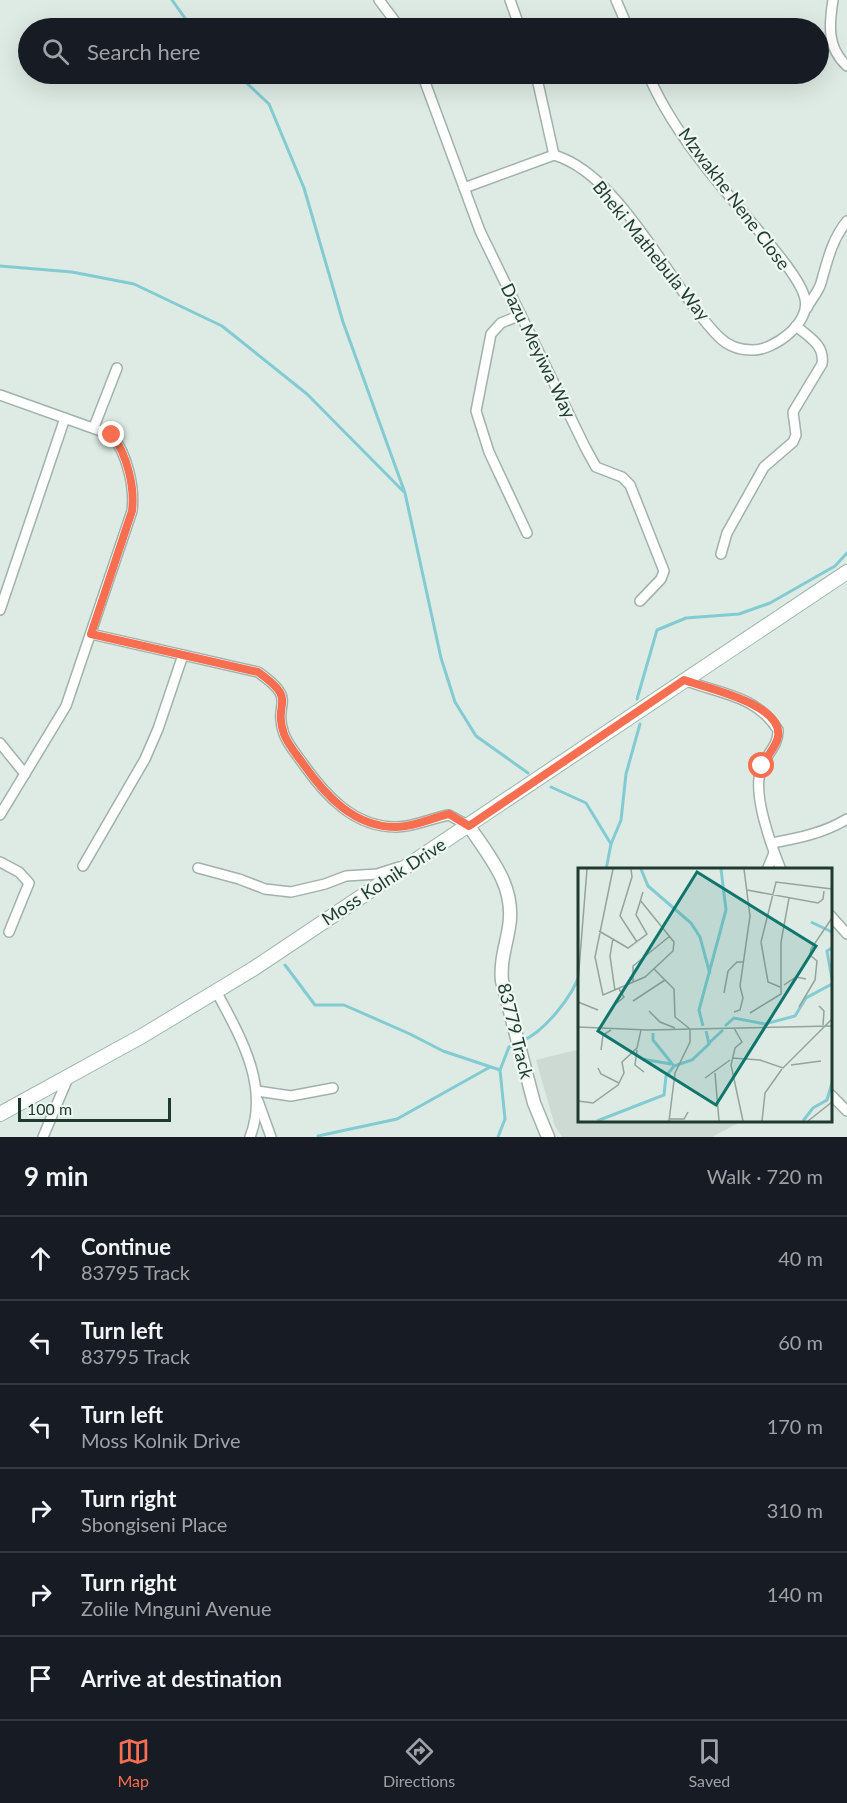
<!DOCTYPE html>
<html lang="en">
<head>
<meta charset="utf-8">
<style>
	:root { --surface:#171b24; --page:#242831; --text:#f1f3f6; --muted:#9ea1a6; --line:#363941; --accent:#f76e50 }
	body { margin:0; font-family:Lato,sans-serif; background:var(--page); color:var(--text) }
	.scale { position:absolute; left:18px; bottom:15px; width:153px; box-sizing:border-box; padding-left:6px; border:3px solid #1f3b31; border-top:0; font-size:16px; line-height:21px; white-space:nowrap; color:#1f3b31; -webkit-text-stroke:4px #eff7f2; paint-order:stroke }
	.stop { position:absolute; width:18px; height:18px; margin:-14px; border:4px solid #f76e50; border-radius:50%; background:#fff }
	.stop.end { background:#f76e50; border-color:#fff; box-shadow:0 2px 6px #0008 }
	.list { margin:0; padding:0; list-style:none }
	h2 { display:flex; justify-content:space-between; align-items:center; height:78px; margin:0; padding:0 24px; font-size:26px }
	h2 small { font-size:20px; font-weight:400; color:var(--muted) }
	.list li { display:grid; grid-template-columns:39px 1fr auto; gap:18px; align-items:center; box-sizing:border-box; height:84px; padding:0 24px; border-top:2px solid var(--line) }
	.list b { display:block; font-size:22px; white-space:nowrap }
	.list p { margin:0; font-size:20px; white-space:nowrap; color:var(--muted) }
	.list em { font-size:20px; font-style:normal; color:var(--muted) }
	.icon { flex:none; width:33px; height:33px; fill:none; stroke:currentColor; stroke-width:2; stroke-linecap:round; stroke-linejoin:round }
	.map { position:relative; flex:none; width:847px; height:1137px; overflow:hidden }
	.search { position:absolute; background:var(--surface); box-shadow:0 6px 24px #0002; left:18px; right:18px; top:18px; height:66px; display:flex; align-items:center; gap:15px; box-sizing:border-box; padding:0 21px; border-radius:33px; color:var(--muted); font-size:22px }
	.sheet { height:582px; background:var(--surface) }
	nav { display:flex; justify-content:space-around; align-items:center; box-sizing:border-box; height:84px; border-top:2px solid var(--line); background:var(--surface); font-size:16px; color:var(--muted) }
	nav a { display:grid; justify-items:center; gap:3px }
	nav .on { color:var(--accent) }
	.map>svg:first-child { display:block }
	.built { fill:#ccdad3 }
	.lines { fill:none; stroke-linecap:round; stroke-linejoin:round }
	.stream { stroke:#83cbd2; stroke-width:3 }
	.minor-casing { stroke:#a1b2ab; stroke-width:12 }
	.tertiary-casing { stroke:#a1b2ab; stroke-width:15 }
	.secondary-casing { stroke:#9db7ac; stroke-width:16 }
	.minor { stroke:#fff; stroke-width:9 }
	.tertiary { stroke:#fff; stroke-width:12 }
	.secondary { stroke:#fff; stroke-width:14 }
	.route { stroke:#f76e50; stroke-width:8 }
	.labels { text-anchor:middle; stroke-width:4.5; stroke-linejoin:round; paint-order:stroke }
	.street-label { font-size:18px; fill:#1f3b31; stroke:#eff7f2 }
	.inset-river { fill:none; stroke:#83cbd2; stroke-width:3 }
	.inset-road { fill:none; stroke:#92a49c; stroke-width:1.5 }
	.view { fill:#0f766e; fill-opacity:0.15; stroke:#0f766e; stroke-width:3 }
	.inset-edge { fill:none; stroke:#1f3b31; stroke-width:3 }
</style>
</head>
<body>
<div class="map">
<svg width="847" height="1137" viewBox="0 0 847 1137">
	<rect width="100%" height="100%" fill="#deeae4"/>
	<path class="built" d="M 580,1049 L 580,1120 L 742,1121 L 712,1137 L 562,1137 L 555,1126 L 536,1060 Z"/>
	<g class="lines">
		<g class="stream">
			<path d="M 172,0 L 192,28"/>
			<path d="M 237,74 L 269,104 L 304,188 L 343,322 L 405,493 L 441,658 L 455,702 L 476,736 L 528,773"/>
			<path d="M 0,266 L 72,272 L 134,284 L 222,326 L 307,394 L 403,491"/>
			<path d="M 637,699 L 657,630 L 686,618 L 739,614 L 770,603 L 835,566 L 847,553"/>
			<path d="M 551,787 L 586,803 L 611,844 L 606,870"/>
			<path d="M 611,844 L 621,820 L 626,774 L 640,724"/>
			<path d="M 285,965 L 315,1005 L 344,1005 L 410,1034 L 443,1051 L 500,1070"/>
			<path d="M 522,1041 C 544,1032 573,996 580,973"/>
			<path d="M 318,1136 L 397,1119 L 490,1067"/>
			<path d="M 498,1137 L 505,1119 L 500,1070 L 509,1047 L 516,1044"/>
		</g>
		<defs>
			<g id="minor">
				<path d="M 379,0 L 400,28"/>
				<path d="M 510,0 L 520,28"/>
				<path d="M 616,0 L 628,28"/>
				<path d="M 833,0 C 829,25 827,48 847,66"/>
				<path d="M 422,74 L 480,231 L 585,447 L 596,467 L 622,477 L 630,485 L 664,571 L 661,579 L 640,601"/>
				<path d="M 536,74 L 554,155"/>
				<path d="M 464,188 L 554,155 C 622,175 671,289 719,337 C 728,346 739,350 752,350 C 773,351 811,323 805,299 C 801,277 758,231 742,211 C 707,170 669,124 648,74"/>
				<path d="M 807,308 C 811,299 818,293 821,283 C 827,262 832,239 847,221"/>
				<path d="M 521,315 L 501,323 L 491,334 L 476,411 L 489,452 L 527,533"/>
				<path d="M 0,395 L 112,435 C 127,454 135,487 132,511 L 66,706 L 0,815"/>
				<path d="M 94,427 L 117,368"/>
				<path d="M 721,554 L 727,533 L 764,467 L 793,442 L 796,435 L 793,412 L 822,364 C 825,345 809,337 796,326"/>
				<path d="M 0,610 L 65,418"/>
				<path d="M 91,634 L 258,672 C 300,702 272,700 284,734 C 288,745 297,755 304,765 C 326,796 354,827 396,827 C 415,827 431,818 449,815 L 469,826"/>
				<path d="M 684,680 C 720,694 756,695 778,730 C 779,746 765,755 761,769 C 752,794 771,845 781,870"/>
				<path d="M 0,743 L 25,774"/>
				<path d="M 772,843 C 799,838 824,833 847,819"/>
				<path d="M 0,862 L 19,872 L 29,883 L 9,932"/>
				<path d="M 83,866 L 145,759 L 158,729 L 183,655"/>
				<path d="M 198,868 L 239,879 L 265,889 L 291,892 L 325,884 L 346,876 L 377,874 L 399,867"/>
				<path d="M 767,870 L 774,853"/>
				<path d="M 830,915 L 847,934"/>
				<path d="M 216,991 C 240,1036 270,1086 250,1137"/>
				<path d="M 257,1091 L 291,1096 L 333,1088"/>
				<path d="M 830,1094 L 847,1111"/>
				<path d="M 258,1101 L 271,1137"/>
				<path d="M 43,1137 L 68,1078"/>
			</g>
			<path id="tertiary" d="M 469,826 C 490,858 516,886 509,927 C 506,946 500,961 502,981 L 534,1103 L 548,1137"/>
			<path id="secondary" d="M 0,1114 L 142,1036 L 253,969 L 847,572"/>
		</defs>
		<use href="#minor" class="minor-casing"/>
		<use href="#tertiary" class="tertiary-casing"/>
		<use href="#secondary" class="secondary-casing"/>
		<use href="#minor" class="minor"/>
		<use href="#tertiary" class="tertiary"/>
		<use href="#secondary" class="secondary"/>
	</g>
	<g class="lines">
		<path class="route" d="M 112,435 C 127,454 135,487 132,511 L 91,634 L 258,672 C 300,702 272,700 284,734 C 288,745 297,755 304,765 C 326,796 354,827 396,827 C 415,827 431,818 449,814 L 469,826 L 684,680 C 706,688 784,704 778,737 C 776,747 766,757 762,766"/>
	</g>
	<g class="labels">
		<g class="street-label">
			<text transform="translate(734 199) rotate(53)" y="6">Mzwakhe Nene Close</text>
			<text transform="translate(651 251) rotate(51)" y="6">Bheki Mathebula Way</text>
			<text transform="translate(538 351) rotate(64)" y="6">Dazu Meyiwa Way</text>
			<text transform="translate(384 882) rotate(-33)" y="6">Moss Kolnik Drive</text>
			<text transform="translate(515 1031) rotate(76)" y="6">83779 Track</text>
		</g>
	</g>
	<g transform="translate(578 868)">
		<rect width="254" height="254" fill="#deeae4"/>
		<path class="inset-river" d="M 63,1 L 70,18 L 113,55 L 122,69 L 132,106M 233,54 L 254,64M 254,80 L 249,83 L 254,111M 125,158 L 121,142 L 148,42 L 143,1M 147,158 L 156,150 L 187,156 L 217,148 L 228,130 L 254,116M 75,165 L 75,172 L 96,198M 131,175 L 145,162M 64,191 L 93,196M 19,253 L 86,227 L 88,208 L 96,198 L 114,192 L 131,176 L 128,163M 225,253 L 235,240 L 249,232 L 254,215"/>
		<path class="inset-road" d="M 35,1 L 17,89 L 25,127 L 67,109 L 95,83 L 96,74 L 62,32M 53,1 L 54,9 L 42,48 L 59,74M 169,22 L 240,35 L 245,31 L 246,23M 21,63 L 50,80 L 69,66 L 58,47 L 65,24M 35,70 L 32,88 L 37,123M 183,74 L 198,14 L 254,21M 183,74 L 190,114 L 202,119M 76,101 L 96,121 L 97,149 L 112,161 L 112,174 L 97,205 L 91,253M 0,114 L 9,1M 55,114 L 55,98 L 92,68M 206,117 L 218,109 L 228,111M 146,125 L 150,103 L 159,94 L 165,94M 55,133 L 87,112M 0,134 L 20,142M 39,135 L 46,129 L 41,121M 241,138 L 246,143 L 245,157M 221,139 L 237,112 L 239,93 L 232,87 L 233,81 L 254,50M 71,143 L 82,154 L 97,160M 156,144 L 162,142 L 165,130 L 162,118 L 172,48 L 166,1M 172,145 L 203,126 L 203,74 L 211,30M 0,159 L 70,162 L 254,158M 156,160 L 164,174 L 157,180 L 153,197 L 165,253M 23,182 L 25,167 L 33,162M 59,182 L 57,197 L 66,204M 154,190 L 182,192 L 205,200 L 254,151M 213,197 L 243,193M 20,200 L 23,206 L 41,215M 137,205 L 141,253M 127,210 L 152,192M 0,233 L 15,235 L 40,217 L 46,205 L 44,194 L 59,180 L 63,162M 92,251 L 106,251 L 110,244M 184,253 L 187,225 L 204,201M 230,253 L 254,234"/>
		<path class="view" d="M 119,4 L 238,78 L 138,237 L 20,163 Z"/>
		<rect width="254" height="254" class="inset-edge"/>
	</g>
</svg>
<div class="scale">100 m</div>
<div class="stop" style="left:762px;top:766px"></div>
<div class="stop end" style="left:112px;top:435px"></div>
<div class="search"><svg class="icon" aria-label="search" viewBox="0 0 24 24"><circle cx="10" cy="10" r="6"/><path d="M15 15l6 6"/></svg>Search here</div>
</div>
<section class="sheet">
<h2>9 min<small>Walk · 720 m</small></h2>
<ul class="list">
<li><svg class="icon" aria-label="ahead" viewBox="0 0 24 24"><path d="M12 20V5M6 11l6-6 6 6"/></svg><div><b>Continue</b><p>83795 Track</p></div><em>40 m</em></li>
<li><svg class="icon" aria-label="left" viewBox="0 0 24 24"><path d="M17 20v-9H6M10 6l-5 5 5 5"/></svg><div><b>Turn left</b><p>83795 Track</p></div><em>60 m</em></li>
<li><svg class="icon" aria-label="left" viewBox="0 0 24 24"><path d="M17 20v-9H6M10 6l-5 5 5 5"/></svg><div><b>Turn left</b><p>Moss Kolnik Drive</p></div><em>170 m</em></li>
<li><svg class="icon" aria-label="right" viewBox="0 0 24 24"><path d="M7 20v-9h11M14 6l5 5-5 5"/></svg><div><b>Turn right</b><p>Sbongiseni Place</p></div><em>310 m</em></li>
<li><svg class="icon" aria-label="right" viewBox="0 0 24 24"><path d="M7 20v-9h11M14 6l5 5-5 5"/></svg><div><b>Turn right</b><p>Zolile Mnguni Avenue</p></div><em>140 m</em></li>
<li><svg class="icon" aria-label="arrive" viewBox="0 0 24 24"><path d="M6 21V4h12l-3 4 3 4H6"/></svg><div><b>Arrive at destination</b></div></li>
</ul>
</section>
<nav>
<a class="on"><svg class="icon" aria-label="map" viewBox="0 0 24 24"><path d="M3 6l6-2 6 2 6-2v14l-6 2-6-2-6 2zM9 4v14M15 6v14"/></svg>Map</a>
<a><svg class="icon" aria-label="directions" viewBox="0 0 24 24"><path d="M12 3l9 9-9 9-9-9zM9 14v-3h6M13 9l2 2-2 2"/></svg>Directions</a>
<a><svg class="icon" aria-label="saved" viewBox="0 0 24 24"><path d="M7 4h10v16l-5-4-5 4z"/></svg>Saved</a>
</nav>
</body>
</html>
